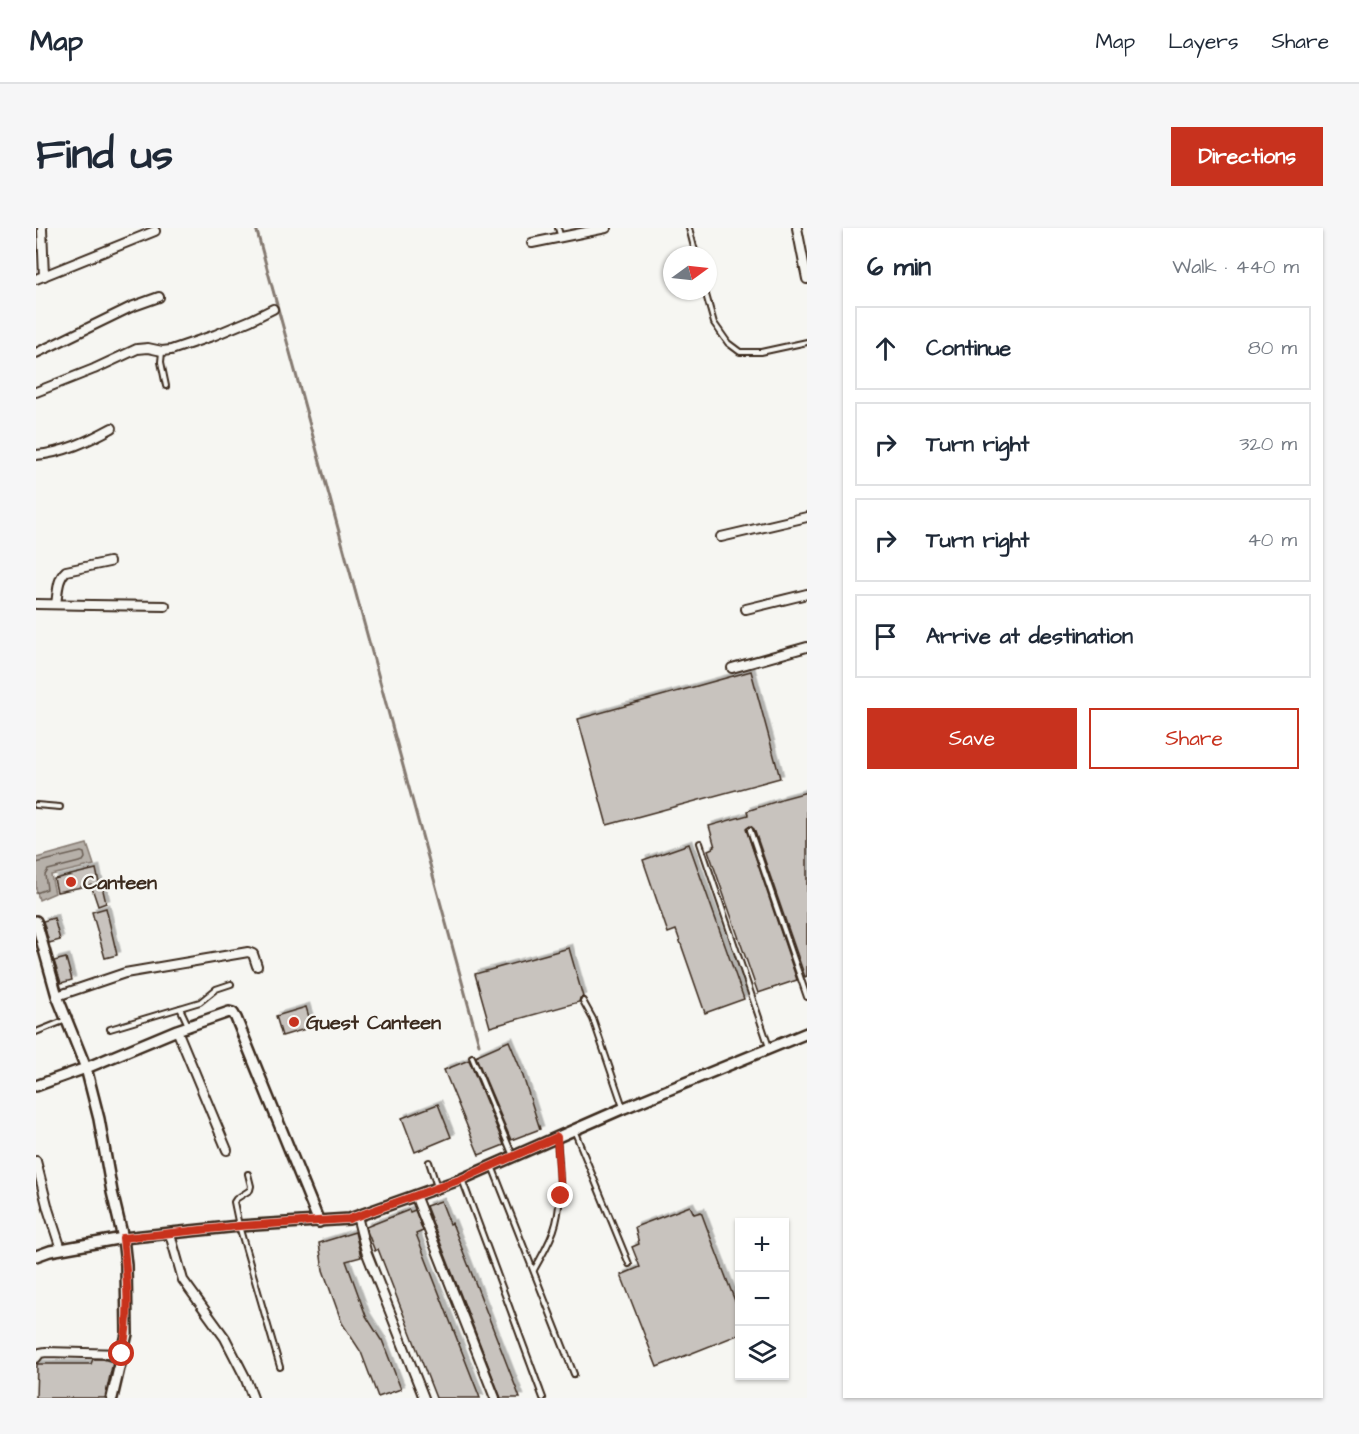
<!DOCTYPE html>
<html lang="en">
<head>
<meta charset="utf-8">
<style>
	:root { --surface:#fff; --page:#f6f6f7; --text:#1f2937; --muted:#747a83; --line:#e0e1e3; --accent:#c8321e }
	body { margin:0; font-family:"Architects Daughter",sans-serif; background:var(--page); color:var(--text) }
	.controls { position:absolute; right:18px; bottom:18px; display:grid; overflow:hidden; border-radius:0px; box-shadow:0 2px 4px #0004 }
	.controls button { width:54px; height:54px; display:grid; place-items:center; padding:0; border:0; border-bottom:2px solid var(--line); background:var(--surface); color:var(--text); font:30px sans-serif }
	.compass { position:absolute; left:627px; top:18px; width:54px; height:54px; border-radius:50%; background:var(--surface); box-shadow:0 2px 4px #0004; rotate:75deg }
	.stop { position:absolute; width:18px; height:18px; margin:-14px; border:4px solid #c8321e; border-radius:50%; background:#fff }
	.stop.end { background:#c8321e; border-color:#fff; box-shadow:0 2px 6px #0008 }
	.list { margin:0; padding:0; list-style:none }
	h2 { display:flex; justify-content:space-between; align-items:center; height:78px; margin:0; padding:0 24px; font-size:26px }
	h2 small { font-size:20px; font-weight:400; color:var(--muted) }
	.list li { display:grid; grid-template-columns:39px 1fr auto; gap:18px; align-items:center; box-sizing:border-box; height:84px; margin:0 12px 12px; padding:0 12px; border:2px solid var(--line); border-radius:0px }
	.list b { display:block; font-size:22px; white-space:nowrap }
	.list em { font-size:20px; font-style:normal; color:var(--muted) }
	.actions { display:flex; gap:12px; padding:18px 24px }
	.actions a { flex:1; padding:14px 0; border:2px solid var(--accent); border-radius:0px; text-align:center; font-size:21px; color:var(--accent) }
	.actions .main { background:var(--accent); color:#fff }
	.icon { flex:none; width:33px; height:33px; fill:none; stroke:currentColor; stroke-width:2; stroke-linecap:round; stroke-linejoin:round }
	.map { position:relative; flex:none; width:771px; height:1170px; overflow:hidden; border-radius:0px }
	header { display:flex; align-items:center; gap:36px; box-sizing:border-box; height:84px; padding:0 30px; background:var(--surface); border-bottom:2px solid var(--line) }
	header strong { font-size:28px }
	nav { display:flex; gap:33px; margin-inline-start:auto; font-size:21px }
	.intro { display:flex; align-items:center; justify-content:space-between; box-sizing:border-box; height:144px; padding:0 36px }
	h1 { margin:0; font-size:42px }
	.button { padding:15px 27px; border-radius:0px; background:var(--accent); color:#fff; font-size:21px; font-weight:700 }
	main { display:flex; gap:36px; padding:0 36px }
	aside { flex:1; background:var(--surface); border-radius:0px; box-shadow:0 2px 4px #0004 }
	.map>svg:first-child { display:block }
	.water { fill:#b6b0a9; stroke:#857a71; stroke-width:1.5 }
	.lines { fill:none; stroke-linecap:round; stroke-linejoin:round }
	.shore { stroke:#6c6056; stroke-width:1.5 }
	.stream { stroke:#857a71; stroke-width:3 }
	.building { fill:#c8c3be; stroke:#3b2a1e; stroke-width:1.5; filter:url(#shadow) }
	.service-casing { stroke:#3b2a1e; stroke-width:8 }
	.minor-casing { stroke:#3b2a1e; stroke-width:12 }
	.tertiary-casing { stroke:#3b2a1e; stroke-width:14 }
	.service { stroke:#f6f6f2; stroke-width:4 }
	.minor { stroke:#f6f6f2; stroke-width:8 }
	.tertiary { stroke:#f6f6f2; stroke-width:9 }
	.route { stroke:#c8321e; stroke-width:8 }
	.poi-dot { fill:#c8321e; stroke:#f6f6f2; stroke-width:2 }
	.labels { text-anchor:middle; stroke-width:4.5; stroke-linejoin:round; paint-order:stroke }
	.poi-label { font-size:20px; font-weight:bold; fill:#3b2a1e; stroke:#f6f6f2; text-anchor:start }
</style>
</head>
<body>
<header>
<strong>Map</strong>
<nav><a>Map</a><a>Layers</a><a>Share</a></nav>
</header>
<div class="intro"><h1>Find us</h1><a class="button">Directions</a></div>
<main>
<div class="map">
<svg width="771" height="1170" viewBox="0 0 771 1170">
	<defs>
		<filter id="shadow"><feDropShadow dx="3.5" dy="-3.5" stdDeviation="0" flood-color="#0004"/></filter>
	</defs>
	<rect width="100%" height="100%" fill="#f6f6f2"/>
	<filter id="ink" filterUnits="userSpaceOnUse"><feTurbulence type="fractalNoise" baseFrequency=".0167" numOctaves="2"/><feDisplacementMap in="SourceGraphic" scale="12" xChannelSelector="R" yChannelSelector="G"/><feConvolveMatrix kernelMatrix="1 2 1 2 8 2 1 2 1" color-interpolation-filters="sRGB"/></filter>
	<g filter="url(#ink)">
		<path class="water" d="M 51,616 L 58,637 L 15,647 L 19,665 L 3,672 L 0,661 L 0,630 Z"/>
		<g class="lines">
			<path class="shore" d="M 0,635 L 45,624 L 48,625 L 49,630 L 47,633 L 12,642 L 9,647 L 11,661 L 0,665"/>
			<path class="stream" d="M 220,0 L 443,816"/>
		</g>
		<g class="building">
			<path d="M 715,443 L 744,550 L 571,597 L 542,491 Z"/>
			<path d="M 771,564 L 771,748 L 769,749 L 718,601 L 714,598 L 710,601 L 761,752 L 722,765 L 672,622 L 679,619 L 673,598 L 712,587 L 711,583 L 745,572 L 745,571 Z"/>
			<path d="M 653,616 L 708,771 L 669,785 L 640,702 L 632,705 L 607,632 Z"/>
			<path d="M 60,641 L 64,659 L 66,658 L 70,675 L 62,678 L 55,657 L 21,664 L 18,651 Z"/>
			<path d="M 70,680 L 81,727 L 69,730 L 56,684 Z"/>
			<path d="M 18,690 L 24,712 L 13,715 L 7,693 Z"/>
			<path d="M 533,720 L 547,769 L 544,770 L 543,774 L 454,799 L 439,746 Z"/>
			<path d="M 30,730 L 36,752 L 25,755 L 18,733 Z"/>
			<path d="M 270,779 L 276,799 L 246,808 L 240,788 Z"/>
			<path d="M 473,813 L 485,842 L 504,901 L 475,912 L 440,829 L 442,828 L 441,827 Z"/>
			<path d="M 433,832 L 468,917 L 443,927 L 408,842 Z"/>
			<path d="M 402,876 L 415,909 L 379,924 L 366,890 Z"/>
			<path d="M 405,973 L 414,996 L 416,995 L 484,1170 L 465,1170 L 390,978 Z"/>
			<path d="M 654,978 L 658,986 L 665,984 L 671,1000 L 704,1086 L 704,1106 L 621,1139 L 585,1047 L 604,1039 L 596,1019 L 603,1016 L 599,999 Z"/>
			<path d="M 373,982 L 374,984 L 379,982 L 387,1003 L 380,1006 L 444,1170 L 400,1170 L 342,1021 L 339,1023 L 331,1003 L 330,999 Z"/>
			<path d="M 319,1004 L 325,1029 L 310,1033 L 330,1088 L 345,1112 L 346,1112 L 365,1161 L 342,1169 L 325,1124 L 306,1095 L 287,1042 L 283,1015 Z"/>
			<path d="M 57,1131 L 67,1131 L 77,1134 L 69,1170 L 0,1170 L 1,1136 L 55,1136 Z"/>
		</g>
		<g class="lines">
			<defs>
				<g id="service">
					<path d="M 522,0 L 525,10"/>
					<path d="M 653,0 L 660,27"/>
					<path d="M 669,63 L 678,95 L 692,115 L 704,124 L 725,124 L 771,114"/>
					<path d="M 126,124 L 125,134 L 130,158"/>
					<path d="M 0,577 L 24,579"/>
					<path d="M 714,602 L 771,769"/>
					<path d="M 664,615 L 733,819"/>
					<path d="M 547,773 L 557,791 L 587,879"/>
					<path d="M 144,780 L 152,797"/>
					<path d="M 74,801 L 164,774 L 180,761 L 195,756"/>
					<path d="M 0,804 L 30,792"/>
					<path d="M 436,829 L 477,928"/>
					<path d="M 538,902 L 593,1036"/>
					<path d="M 393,934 L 401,959"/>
					<path d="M 456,938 L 538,1146"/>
					<path d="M 212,946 L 215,958 L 214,962 L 200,971 L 198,974 L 203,998 L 244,1139"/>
					<path d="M 426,951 L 507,1170"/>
					<path d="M 498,1042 C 506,1027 516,1012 520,995 C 527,967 523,938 521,910"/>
				</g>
				<g id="minor">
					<path d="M 761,0 L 771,51"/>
					<path d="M 6,1 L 8,48"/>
					<path d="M 496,15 L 570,0"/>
					<path d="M 0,51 L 119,3"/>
					<path d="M 0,125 L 15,118 L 95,79 L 123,69"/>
					<path d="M 0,164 L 58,141 L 101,121 L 112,120 L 126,123 L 135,122 L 179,107 L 215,92 L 237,81"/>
					<path d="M 0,227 C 27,225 52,213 76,200"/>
					<path d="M 685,309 L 771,289"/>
					<path d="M 0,376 L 56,377 L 129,378"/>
					<path d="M 20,376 C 22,365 21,351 30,343 L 73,334"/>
					<path d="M 710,381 L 771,366"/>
					<path d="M 696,440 L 771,419"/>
					<path d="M 21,768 L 89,745 L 212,724 L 217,726 L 221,738"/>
					<path d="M 141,802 L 191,922"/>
					<path d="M 0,933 L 12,981 L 25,1021"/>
					<path d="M 379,967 L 459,1170"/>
					<path d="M 321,988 L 330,1023 L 388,1170"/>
					<path d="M 134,1006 L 147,1052 L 189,1110 L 209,1149 L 217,1170"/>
					<path d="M 0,1130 L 4,1125 L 10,1124 L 86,1126"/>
				</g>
				<g id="tertiary">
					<path d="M 0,693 L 21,768 L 50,840 L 63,891 L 76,964 L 87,1010 L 90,1037 L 91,1106 L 76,1170"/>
					<path d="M 0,858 L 19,851 L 50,840 L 141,802 L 193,784 L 197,785 L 200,790 L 283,994"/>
					<path d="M 0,1028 L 14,1023 L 87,1010 L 203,998 L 313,991 L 426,951 L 588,880 L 771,805"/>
				</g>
			</defs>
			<use href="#service" class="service-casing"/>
			<use href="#minor" class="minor-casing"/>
			<use href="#tertiary" class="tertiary-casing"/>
			<use href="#service" class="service"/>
			<use href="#minor" class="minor"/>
			<use href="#tertiary" class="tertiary"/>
		</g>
	</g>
	<g class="lines" filter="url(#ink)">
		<path class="route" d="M 86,1126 C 95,1089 91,1048 87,1010 L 203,998 L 313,991 L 426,951 L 521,909 L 525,968"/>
	</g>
	<g class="poi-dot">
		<circle cx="35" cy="654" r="6"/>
		<circle cx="258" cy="794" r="6"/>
	</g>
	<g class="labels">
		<g class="poi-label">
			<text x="47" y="661">Canteen</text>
			<text x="270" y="801">Guest Canteen</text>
		</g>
	</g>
</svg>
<div class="controls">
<button>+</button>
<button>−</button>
<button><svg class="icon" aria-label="layers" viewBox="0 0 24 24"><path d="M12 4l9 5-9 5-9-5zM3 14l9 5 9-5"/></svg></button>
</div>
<svg class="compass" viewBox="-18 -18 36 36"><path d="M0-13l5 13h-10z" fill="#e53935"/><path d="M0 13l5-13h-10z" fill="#747a83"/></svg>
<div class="stop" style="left:86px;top:1126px"></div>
<div class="stop end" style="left:525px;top:968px"></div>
</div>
<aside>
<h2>6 min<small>Walk · 440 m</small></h2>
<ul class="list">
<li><svg class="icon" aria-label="ahead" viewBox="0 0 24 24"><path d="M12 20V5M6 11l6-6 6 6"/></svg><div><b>Continue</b></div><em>80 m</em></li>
<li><svg class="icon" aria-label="right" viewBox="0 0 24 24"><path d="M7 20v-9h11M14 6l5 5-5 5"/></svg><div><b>Turn right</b></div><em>320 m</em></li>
<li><svg class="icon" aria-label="right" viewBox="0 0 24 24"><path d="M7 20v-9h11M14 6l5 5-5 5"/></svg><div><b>Turn right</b></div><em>40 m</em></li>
<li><svg class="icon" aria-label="arrive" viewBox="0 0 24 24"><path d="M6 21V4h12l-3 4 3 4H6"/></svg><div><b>Arrive at destination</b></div></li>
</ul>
<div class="actions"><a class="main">Save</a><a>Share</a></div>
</aside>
</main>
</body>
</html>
